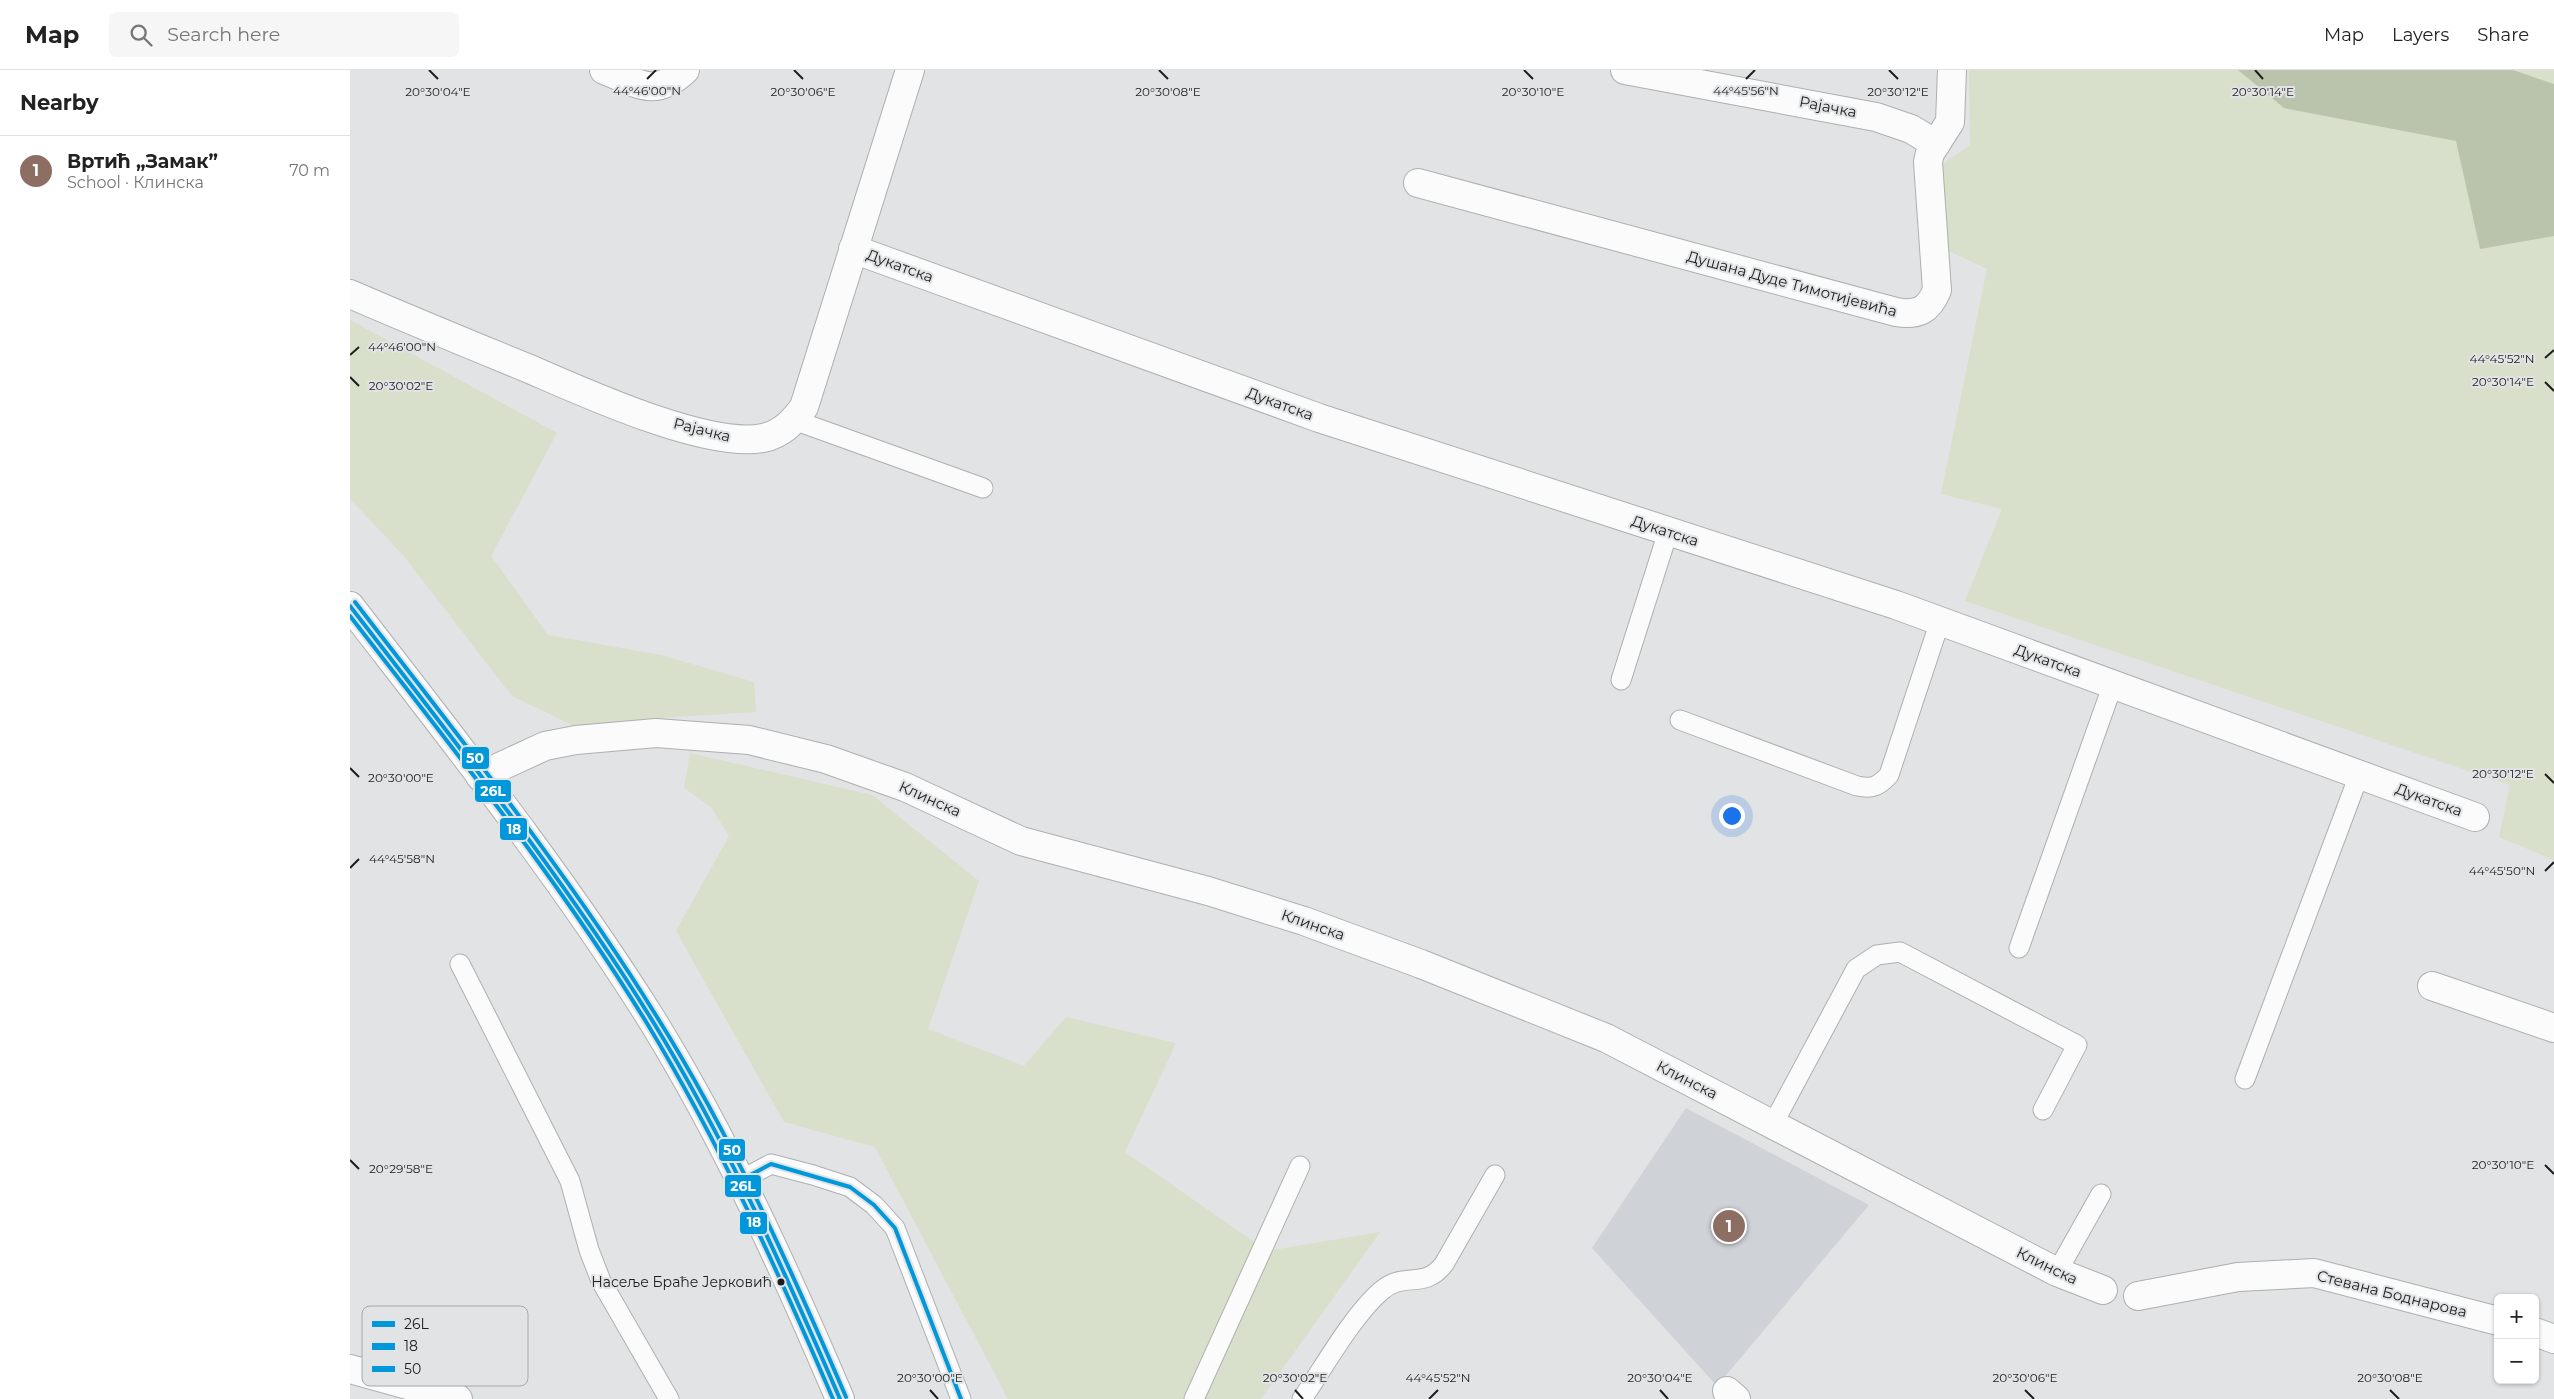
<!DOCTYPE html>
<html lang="en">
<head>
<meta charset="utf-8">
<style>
	:root { --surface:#fff; --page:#f6f6f6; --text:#222; --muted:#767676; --line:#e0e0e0; --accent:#ea580c }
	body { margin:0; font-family:Montserrat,sans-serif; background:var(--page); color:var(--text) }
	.controls { position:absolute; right:15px; bottom:15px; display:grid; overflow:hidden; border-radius:8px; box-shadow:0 1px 4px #0004 }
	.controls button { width:45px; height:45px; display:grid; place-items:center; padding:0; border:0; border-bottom:1px solid var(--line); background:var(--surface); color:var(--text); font:25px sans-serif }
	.you { position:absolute; left:1381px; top:745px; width:18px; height:18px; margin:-12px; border:4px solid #fff; border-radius:50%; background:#1a73e8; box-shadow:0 0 0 8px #1a73e833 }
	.badge { display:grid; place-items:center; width:32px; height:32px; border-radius:50%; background:var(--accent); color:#fff; font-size:16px; font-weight:700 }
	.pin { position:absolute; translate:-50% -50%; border:2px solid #fff; box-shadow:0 1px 5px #0006 }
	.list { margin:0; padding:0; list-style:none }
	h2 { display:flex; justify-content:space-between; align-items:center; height:65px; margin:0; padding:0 20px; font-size:21px }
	h2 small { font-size:16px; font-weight:400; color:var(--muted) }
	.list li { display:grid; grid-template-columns:32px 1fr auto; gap:15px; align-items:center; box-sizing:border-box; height:70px; padding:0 20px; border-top:1px solid var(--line) }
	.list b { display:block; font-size:19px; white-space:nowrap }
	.list p { margin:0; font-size:16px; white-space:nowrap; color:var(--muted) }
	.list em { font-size:16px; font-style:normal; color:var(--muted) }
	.icon { flex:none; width:28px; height:28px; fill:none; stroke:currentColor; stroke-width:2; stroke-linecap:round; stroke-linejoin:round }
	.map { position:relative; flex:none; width:2204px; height:1329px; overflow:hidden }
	header { display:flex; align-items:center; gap:30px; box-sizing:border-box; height:70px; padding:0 25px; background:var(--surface); border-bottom:1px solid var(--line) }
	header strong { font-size:24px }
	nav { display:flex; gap:28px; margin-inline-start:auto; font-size:18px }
	.search { width:350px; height:45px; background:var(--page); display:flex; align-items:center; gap:12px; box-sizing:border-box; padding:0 18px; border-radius:8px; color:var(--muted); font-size:19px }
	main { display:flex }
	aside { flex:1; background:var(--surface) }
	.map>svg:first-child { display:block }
	.built { fill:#cfd3d7 }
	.green { fill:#d8dfca }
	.forest { fill:#bac3ab }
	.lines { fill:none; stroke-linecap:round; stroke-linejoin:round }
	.lane-casing { stroke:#aeafaf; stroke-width:21 }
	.street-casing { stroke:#aeafaf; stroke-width:30 }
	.secondary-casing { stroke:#aeafaf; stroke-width:30 }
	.lane { stroke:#fbfbfb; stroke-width:19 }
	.street { stroke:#fbfbfb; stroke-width:28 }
	.secondary { stroke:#fbfbfb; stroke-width:28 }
	.bus-1-casing { stroke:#e1e3e5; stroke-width:8 }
	.bus-2-casing { stroke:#e1e3e5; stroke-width:8 }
	.bus-3-casing { stroke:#e1e3e5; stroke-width:8 }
	.bus-1 { stroke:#0098da; stroke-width:4 }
	.bus-2 { stroke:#0098da; stroke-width:4 }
	.bus-3 { stroke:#0098da; stroke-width:4 }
	.ticks { fill:none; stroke:#1c1d1e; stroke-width:2 }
	.bus-dot { fill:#1c1d1e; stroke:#e1e3e5; stroke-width:2 }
	.labels { text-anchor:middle; stroke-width:4; stroke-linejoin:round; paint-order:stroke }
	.bus-label { font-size:14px; fill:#1c1d1e; stroke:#e1e3e5; text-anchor:end }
	.street-label { font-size:15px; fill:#1c1d1e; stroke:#e1e3e5 }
	.key { fill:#e1e3e5; stroke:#a6a8a9; stroke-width:1 }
	.key-label { font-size:14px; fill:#1c1d1e }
	.ticks-label { font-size:12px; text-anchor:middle; fill:#1c1d1e; stroke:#e1e3e5; stroke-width:4; stroke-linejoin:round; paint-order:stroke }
	.line-badge { stroke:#e1e3e5; stroke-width:2 }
	.badge-label { font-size:14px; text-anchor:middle; font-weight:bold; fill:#fff }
</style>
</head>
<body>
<header>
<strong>Map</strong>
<div class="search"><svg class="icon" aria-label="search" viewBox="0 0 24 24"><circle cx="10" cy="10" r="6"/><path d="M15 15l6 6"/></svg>Search here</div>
<nav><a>Map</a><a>Layers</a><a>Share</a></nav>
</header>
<main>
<aside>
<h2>Nearby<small></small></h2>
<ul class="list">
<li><span class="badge" style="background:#8d6e63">1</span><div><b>Вртић „Замак”</b><p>School · Клинска</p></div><em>70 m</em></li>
</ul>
</aside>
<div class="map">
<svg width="2204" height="1329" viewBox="0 0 2204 1329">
	<rect width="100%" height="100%" fill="#e2e3e4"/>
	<path class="built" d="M 1336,1038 L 1519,1135 L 1367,1316 L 1242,1178 Z"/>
	<g class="green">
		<path d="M 1619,0 L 2204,0 L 2204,790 L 2149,767 L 2160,715 L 1615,531 L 1652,439 L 1591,424 L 1637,199 L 1599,181 L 1591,166 L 1593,94 L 1620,75 Z"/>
		<path d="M 0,250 L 207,363 L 141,486 L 198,565 L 311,585 L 404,612 L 406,642 L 309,648 L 226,657 L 162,626 L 53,485 L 0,429 Z"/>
		<path d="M 340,683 L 522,725 L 629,811 L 578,959 L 674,996 L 716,947 L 826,973 L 775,1082 L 917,1181 L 1030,1162 L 911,1329 L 658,1329 L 525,1077 L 434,1052 L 326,861 L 379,766 L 361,737 L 334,718 Z"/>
	</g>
	<path class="forest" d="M 1888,0 L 2163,0 L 2204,14 L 2204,166 L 2130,179 L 2106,71 L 1934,38 Z"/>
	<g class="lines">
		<defs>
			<g id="lane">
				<path d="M 444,350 L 633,418"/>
				<path d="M 1271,610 L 1318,462"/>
				<path d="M 1330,650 L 1507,716 C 1522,719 1528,717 1539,705 L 1590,551"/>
				<path d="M 1669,878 L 1763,614"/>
				<path d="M 110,894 L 220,1111 L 239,1180 L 251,1211 L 319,1329"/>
				<path d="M 1895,1009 L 2009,705"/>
				<path d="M 1423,1054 L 1506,899 L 1527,885 L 1550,882 L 1727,975 L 1693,1040"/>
				<path d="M 389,1111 L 421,1094 L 463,1105 L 500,1117 L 524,1135 L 545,1158 L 611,1329"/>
				<path d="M 1707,1202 L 1751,1124"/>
				<path d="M 844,1329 L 950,1096"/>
				<path d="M 952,1329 C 974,1297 1003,1245 1031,1221 C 1055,1200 1073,1221 1094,1194 L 1145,1105"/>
			</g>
			<g id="street">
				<path d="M 254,0 C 288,13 304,29 335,0"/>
				<path d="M 1275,0 L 1526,47 L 1561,59 L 1586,74"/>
				<path d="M 1068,113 L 1546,242 C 1568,246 1579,240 1587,220 L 1578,92 L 1580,83 L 1600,52 L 1602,0"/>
				<path d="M 503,179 L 969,348 L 1546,535 L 2125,747"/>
				<path d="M 0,224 C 60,250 121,275 182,300 C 235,323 358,379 413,368 C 432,364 443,352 454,337 L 560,0"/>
				<path d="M 130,706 L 195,676 L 226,670 L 306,663 L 399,670 L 476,689 L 555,717 L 671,771 L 858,821 L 954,851 L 1071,894 L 1256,968 L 1707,1202 L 1753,1220"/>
				<path d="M 2082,916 L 2204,958"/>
				<path d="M 1788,1226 L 1888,1207 L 1964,1203 L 2148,1251"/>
				<path d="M 2185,1262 L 2204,1269"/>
				<path d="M 0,1299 L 108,1329"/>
				<path d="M 1377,1321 L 1386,1329"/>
			</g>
			<path id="secondary" d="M 0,536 C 104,671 211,805 302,950 C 376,1070 435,1200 490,1329"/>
		</defs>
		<use href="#lane" class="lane-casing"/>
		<use href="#street" class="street-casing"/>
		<use href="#secondary" class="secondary-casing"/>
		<use href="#lane" class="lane"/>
		<use href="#street" class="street"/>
		<use href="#secondary" class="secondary"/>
		<defs>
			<g id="bus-1">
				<path d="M 0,536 C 104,671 212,805 302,950 C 376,1070 434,1200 490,1329"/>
				<path d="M 389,1111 L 421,1094 L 500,1117 L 524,1135 L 545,1158 L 611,1329"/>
			</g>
			<path id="bus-2" d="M 0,546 C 103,679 210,811 298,955 C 370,1074 428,1201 483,1329"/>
			<path id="bus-3" d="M 5,532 C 109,667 217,801 307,947 C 382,1067 440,1197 496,1327"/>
		</defs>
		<use href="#bus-1" class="bus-1-casing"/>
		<use href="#bus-2" class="bus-2-casing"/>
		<use href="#bus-3" class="bus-3-casing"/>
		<use href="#bus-1" class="bus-1"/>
		<use href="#bus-2" class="bus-2"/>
		<use href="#bus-3" class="bus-3"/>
	</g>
	<path class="ticks" d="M 79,0 L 88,9M 444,0 L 453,9M 809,0 L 818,9M 1174,0 L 1183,9M 1539,0 L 1548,9M 1905,0 L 1913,9M 297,9 L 306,0M 1396,9 L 1405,0M 0,285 L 9,277M 2195,288 L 2204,280M 0,307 L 9,316M 2195,312 L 2204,321M 0,698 L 9,707M 2195,704 L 2204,713M 0,798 L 9,789M 2195,801 L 2204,792M 0,1090 L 9,1099M 2195,1095 L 2204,1104M 580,1320 L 588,1329M 945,1320 L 953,1329M 1310,1320 L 1318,1329M 1675,1320 L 1684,1329M 2040,1320 L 2049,1329M 1079,1329 L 1088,1320"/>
	<circle class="bus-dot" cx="431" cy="1212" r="4.5"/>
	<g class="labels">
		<g class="bus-label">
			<text x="422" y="1217">Насеље Браће Јерковић</text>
		</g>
		<g class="street-label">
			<text transform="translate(1478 37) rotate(11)" y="5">Рајачка</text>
			<text transform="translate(550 196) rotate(20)" y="5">Дукатска</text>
			<text transform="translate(1442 214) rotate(15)" y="5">Душана Дуде Тимотијевића</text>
			<text transform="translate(930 334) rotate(20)" y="5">Дукатска</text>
			<text transform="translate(352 360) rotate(14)" y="5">Рајачка</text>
			<text transform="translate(1315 461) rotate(18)" y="5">Дукатска</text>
			<text transform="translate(1698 591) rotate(20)" y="5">Дукатска</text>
			<text transform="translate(580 729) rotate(24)" y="5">Клинска</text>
			<text transform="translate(2079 730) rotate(20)" y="5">Дукатска</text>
			<text transform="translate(963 855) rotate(19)" y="5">Клинска</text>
			<text transform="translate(1337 1010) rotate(27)" y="5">Клинска</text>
			<text transform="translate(1697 1196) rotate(26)" y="5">Клинска</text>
			<text transform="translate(2042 1224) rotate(14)" y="5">Стевана Боднарова</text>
		</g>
	</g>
	<rect x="12" y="1236" width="166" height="80" rx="8" class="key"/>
	<rect x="22" y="1251" width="23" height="6" fill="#0098da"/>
	<rect x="22" y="1273" width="23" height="7" fill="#0098da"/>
	<rect x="22" y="1296" width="23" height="6" fill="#0098da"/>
	<g class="key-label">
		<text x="54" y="1259">26L</text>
		<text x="54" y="1281">18</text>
		<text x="54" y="1304">50</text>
	</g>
	<g class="ticks-label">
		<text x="297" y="25">44°46'00"N</text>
		<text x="1396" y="25">44°45'56"N</text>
		<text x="88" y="26">20°30'04"E</text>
		<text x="453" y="26">20°30'06"E</text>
		<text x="818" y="26">20°30'08"E</text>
		<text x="1183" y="26">20°30'10"E</text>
		<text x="1548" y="26">20°30'12"E</text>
		<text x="1913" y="26">20°30'14"E</text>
		<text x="52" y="281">44°46'00"N</text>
		<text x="2152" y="293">44°45'52"N</text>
		<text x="2153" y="316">20°30'14"E</text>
		<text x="51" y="320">20°30'02"E</text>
		<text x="2153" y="708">20°30'12"E</text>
		<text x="51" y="712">20°30'00"E</text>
		<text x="52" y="793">44°45'58"N</text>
		<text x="2152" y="805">44°45'50"N</text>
		<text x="2153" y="1099">20°30'10"E</text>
		<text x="51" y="1103">20°29'58"E</text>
		<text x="580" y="1312">20°30'00"E</text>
		<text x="945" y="1312">20°30'02"E</text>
		<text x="1310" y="1312">20°30'04"E</text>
		<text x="1675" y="1312">20°30'06"E</text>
		<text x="2040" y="1312">20°30'08"E</text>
		<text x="1088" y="1312">44°45'52"N</text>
	</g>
	<g class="line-badge">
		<rect x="111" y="676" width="29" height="24" rx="5" fill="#0098da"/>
		<rect x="124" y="709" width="38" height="24" rx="5" fill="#0098da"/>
		<rect x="149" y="747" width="29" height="24" rx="5" fill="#0098da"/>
		<rect x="368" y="1068" width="28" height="24" rx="5" fill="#0098da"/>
		<rect x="374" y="1104" width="38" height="24" rx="5" fill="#0098da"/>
		<rect x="389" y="1141" width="29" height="24" rx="5" fill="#0098da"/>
	</g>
	<g class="badge-label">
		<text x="125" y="693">50</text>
		<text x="143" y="726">26L</text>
		<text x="164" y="764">18</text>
		<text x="382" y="1085">50</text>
		<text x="393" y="1121">26L</text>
		<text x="404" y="1157">18</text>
	</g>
</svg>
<div class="controls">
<button>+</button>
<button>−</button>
</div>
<div class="you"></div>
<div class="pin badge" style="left:1379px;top:1156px;background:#8d6e63">1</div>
</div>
</main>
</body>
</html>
